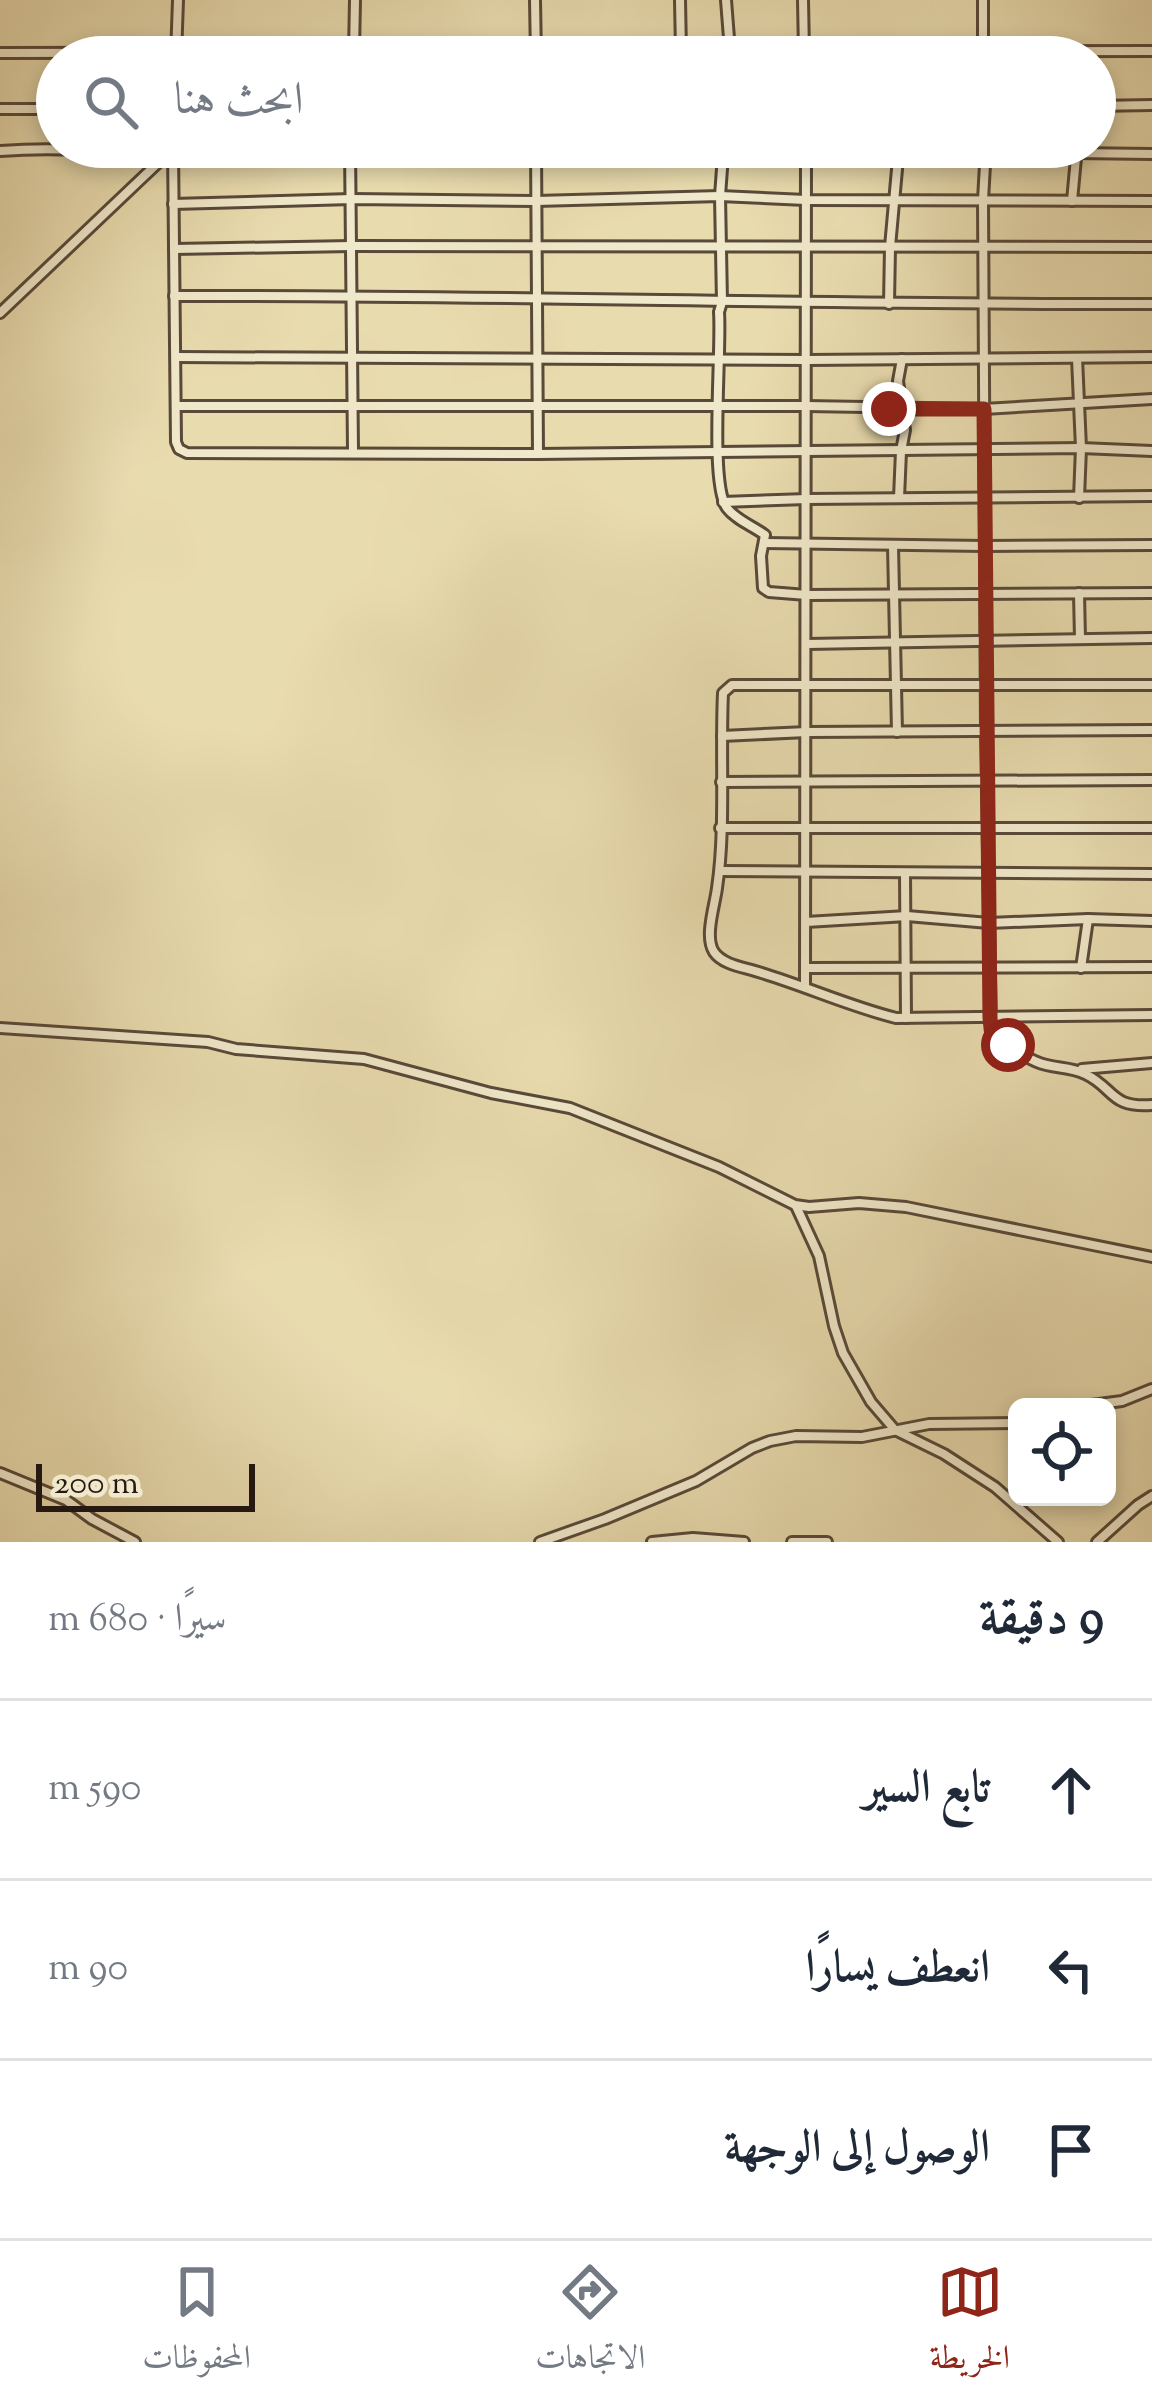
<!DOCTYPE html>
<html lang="ar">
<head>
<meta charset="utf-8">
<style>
	:root { --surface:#fff; --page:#f2f2f3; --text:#1f2937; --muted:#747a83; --line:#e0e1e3; --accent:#8f2418 }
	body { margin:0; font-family:"Sorts Mill Goudy",Amiri,serif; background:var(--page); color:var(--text); direction:rtl }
	.controls { position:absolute; right:36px; bottom:36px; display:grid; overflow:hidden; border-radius:18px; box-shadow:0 6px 18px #0003 }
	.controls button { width:108px; height:108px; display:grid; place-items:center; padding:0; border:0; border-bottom:3px solid var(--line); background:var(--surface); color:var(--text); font:60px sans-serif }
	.scale { position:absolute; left:36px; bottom:30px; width:219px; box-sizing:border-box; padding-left:12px; border:6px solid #281812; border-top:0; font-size:33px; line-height:42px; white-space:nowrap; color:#281812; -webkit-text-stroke:9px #f0e8ca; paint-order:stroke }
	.stop { position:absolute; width:36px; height:36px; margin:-27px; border:9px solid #8f2418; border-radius:50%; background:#fff }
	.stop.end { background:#8f2418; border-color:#fff; box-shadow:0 3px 12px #0008 }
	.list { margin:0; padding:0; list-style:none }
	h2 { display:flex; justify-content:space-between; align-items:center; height:156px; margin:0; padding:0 48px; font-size:51px }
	h2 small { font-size:39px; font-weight:400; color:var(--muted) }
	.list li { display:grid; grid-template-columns:78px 1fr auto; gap:36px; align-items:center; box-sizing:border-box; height:180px; padding:0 48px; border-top:3px solid var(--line) }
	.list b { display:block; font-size:45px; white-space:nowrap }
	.list em { font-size:39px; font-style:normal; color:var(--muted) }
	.icon { flex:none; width:66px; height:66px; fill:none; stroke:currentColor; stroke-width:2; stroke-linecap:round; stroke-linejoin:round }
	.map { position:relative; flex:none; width:1152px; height:1542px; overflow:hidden; direction:ltr }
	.search { position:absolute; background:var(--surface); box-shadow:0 6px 18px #0003; left:36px; right:36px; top:36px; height:132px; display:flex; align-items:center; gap:30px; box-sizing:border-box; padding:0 42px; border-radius:66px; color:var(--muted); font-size:45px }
	.sheet { height:696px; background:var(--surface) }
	nav { display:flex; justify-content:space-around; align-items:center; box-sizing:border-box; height:168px; border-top:3px solid var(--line); background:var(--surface); font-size:33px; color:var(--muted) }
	nav a { display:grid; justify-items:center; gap:6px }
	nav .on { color:var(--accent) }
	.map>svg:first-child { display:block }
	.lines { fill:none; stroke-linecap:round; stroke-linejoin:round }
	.minor-casing { stroke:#584939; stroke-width:14 }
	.minor { stroke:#f0e8ca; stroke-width:8 }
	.route { stroke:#8f2418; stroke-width:15 }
</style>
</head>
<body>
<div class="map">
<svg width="1152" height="1542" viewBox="0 0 1152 1542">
	<rect width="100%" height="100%" fill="#e8dbae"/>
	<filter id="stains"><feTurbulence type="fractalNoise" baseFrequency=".00167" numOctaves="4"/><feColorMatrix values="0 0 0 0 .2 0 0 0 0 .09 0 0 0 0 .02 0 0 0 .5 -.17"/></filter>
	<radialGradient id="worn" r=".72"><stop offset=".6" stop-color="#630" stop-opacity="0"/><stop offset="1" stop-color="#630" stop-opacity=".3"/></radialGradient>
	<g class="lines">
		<defs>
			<g id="minor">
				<path d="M 535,0 L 536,57"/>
				<path d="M 680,0 L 681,51"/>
				<path d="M 726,0 L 730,51"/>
				<path d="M 803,0 L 804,52"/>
				<path d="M 354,52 L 355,0"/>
				<path d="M 983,52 L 983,0"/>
				<path d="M 0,53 L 1152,51"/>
				<path d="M 176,57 L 178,0"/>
				<path d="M 1095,106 L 1152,105"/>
				<path d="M 0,109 L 57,109"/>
				<path d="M 173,147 L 176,442 L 179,449 L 187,453 L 538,454 L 1081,448 L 1152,451"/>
				<path d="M 350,147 L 353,451"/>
				<path d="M 536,147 L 538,454"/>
				<path d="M 731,147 L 723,155 L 720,196 L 722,302 L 719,312 C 722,350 709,484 727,508 C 736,520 753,526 765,535 L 761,556 L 763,588 L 769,592 L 807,595 L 1152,593"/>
				<path d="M 986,147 L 983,200 L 986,732 L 991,1033 L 995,1040 C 1010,1046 1023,1056 1037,1062 C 1053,1069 1070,1066 1085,1074 C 1115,1088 1109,1108 1152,1105"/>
				<path d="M 0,151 C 52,147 107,150 159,159"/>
				<path d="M 806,156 L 986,152 L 1152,154"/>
				<path d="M 1072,201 L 1077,147"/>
				<path d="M 173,204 L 352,199 L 536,201 L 720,196 L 806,200 L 1152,201"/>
				<path d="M 174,249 L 352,246 L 1152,247"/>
				<path d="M 174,296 C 500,295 826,305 1152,304"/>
				<path d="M 889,304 L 890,247 L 899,147"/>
				<path d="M 0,313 L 161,160 L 173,152 L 723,155 L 723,147"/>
				<path d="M 176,357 L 807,360 L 1152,357"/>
				<path d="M 1077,358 L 1081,448 L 1079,498"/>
				<path d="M 176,406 L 806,406 L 984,409 L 1152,399"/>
				<path d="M 899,498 L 901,451 L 905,430 L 898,381 L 902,359"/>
				<path d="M 723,502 L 807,499 L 1152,496"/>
				<path d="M 764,543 L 985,546 L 1152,545"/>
				<path d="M 893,546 L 897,732"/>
				<path d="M 1079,593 L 1080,639"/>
				<path d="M 807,644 L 1152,638"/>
				<path d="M 1152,685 L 732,685 L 723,693 C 720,756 726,828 717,888 C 715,905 704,937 714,952 C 722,964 742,967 755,971 C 803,985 848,1006 896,1018 L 1152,1015"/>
				<path d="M 722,736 L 807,732 L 1152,730"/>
				<path d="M 721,782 L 1152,780"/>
				<path d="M 720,828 L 1152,828"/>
				<path d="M 720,871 L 1152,874"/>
				<path d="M 905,873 L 906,1018"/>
				<path d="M 806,922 L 907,916 L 989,923 L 1088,919 L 1152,921"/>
				<path d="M 807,968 L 1152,967"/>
				<path d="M 1081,968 L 1088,919"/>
				<path d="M 805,985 L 806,147"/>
				<path d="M 0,1028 L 208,1042 L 236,1049 L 364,1059 L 491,1093 L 570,1108 L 719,1167 L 795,1205 L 809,1207 L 859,1203 L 906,1207 L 1152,1257"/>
				<path d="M 1082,1069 L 1152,1063"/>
				<path d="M 796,1206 L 819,1256 L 834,1326 L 843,1353 L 871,1402 L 895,1430 L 944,1454 L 995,1487 L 1058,1542"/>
				<path d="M 1076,1407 L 1122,1401 L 1152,1389"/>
				<path d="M 0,1473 L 66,1500 L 92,1519 L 135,1542"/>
				<path d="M 540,1542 L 605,1519 L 696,1481 L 752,1448 L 770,1441 L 796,1436 L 862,1437 L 929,1424 L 1017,1423"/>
				<path d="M 652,1542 L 693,1538 L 744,1542"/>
				<path d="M 792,1542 L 827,1542"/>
				<path d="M 1097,1542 L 1138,1505 L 1152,1496"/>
			</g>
		</defs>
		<use href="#minor" class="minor-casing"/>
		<use href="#minor" class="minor"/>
	</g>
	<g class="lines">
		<path class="route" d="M 889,409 L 984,409 L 990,1018 L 992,1037 L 1008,1045"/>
	</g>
	<rect width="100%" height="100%" filter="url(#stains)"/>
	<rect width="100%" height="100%" fill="url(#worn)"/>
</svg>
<div class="controls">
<button><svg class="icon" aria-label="locate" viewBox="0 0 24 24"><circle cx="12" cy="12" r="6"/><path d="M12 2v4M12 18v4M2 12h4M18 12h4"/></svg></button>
</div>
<div class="scale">200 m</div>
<div class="stop" style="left:1008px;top:1045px"></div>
<div class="stop end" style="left:889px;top:409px"></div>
<div class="search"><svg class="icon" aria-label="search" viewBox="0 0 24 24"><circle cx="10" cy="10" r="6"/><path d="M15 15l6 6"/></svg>ابحث هنا</div>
</div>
<section class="sheet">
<h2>9 دقيقة<small>سيرًا · 680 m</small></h2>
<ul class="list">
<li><svg class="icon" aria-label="ahead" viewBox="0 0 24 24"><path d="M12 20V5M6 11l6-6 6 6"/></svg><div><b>تابع السير</b></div><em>590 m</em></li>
<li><svg class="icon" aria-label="left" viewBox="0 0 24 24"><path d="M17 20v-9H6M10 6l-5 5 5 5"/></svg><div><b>انعطف يسارًا</b></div><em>90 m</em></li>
<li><svg class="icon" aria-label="arrive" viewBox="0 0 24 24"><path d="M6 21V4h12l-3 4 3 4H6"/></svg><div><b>الوصول إلى الوجهة</b></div></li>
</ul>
</section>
<nav>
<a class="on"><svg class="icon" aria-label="map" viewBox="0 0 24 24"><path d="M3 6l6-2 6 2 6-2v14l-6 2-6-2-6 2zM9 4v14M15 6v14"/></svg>الخريطة</a>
<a><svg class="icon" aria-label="directions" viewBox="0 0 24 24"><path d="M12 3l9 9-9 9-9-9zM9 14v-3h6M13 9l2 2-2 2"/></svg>الاتجاهات</a>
<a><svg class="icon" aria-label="saved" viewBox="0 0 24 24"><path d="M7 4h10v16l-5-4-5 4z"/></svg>المحفوظات</a>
</nav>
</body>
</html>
